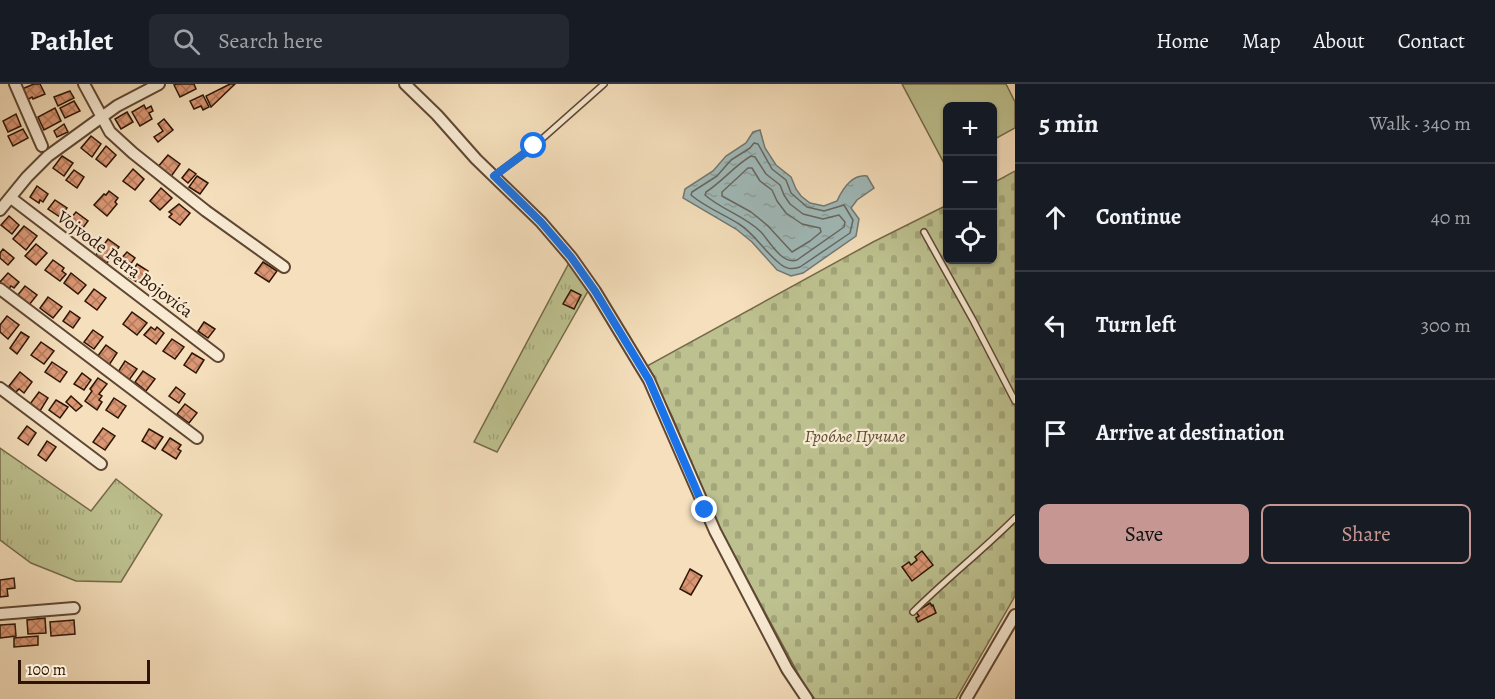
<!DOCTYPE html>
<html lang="en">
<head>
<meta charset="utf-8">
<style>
	:root { --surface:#171b24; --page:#242831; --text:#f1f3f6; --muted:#9ea1a6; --line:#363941; --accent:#c59692 }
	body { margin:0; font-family:Alegreya,serif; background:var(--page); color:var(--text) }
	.controls { position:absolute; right:18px; top:18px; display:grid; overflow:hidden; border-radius:9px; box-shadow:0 2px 4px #0004 }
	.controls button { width:54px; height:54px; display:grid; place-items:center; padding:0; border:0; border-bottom:2px solid var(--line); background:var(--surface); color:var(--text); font:30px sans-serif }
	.scale { position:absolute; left:18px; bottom:15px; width:132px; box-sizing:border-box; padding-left:6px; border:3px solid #2d1405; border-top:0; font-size:16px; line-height:21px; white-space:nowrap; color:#2d1405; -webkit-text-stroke:4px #f8ead3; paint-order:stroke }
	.stop { position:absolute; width:18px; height:18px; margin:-14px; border:4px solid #1a73e8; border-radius:50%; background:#fff }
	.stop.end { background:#1a73e8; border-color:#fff; box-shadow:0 2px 6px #0008 }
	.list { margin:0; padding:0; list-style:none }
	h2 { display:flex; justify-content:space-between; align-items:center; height:78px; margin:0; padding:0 24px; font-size:26px }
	h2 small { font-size:20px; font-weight:400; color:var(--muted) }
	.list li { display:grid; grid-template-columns:39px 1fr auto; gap:18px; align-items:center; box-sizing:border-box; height:108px; padding:0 24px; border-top:2px solid var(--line) }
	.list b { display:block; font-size:22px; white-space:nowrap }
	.list em { font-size:20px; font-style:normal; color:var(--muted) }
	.actions { display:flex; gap:12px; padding:18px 24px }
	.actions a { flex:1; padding:14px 0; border:2px solid var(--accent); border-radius:9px; text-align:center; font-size:21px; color:var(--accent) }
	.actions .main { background:var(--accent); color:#111 }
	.icon { flex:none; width:33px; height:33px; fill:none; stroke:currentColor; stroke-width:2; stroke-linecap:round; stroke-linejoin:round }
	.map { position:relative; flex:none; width:1015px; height:615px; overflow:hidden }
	header { display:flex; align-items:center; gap:36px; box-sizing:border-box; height:84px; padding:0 30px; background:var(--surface); border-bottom:2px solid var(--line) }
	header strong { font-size:28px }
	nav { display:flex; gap:33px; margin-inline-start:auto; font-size:21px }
	.search { width:420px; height:54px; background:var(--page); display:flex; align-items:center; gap:15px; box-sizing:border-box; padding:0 21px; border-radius:9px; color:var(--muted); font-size:22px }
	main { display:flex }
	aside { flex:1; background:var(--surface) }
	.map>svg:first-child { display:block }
	.grass { fill:url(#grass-tufts); stroke:#756a4a; stroke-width:1.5 }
	.cemetery { fill:url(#cemetery-stones); stroke:#756a4a; stroke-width:1.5 }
	.pitch { fill:#bdc18f; stroke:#756a4a; stroke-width:1.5 }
	.water { fill:url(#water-ripples); stroke:#727872; stroke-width:1.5 }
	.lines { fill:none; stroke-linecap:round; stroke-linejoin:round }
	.shore { stroke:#666760; stroke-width:1.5 }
	.building { fill:url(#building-cross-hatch); stroke:#2d1405; stroke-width:1.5 }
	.service-casing { stroke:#5f4733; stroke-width:8 }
	.minor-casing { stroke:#5f4733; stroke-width:14 }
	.service { stroke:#f8ead3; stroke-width:5 }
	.minor { stroke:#f8ead3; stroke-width:10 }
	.route { stroke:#1a73e8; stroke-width:8 }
	.labels { text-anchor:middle; stroke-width:4.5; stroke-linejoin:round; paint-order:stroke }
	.street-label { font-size:18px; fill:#2d1405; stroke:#f8ead3 }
	.park-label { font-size:18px; font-style:italic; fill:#5f5135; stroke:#f8ead3 }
</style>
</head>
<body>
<header>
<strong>Pathlet</strong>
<div class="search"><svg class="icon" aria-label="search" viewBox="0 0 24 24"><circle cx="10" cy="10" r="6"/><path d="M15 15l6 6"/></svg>Search here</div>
<nav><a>Home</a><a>Map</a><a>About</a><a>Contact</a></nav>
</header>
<main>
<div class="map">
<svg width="1015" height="615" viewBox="0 0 1015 615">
	<defs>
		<pattern id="grass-tufts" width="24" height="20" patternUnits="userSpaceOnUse" patternTransform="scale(1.5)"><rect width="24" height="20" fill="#bdc18f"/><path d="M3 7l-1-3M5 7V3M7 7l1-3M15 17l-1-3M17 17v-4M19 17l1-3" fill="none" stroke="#a3a57a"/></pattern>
		<pattern id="cemetery-stones" width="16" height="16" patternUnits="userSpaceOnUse" patternTransform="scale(1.5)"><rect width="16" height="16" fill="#bdc18f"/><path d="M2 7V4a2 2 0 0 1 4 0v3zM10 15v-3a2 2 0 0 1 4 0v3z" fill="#a3a57a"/></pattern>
		<pattern id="water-ripples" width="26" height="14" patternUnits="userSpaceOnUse" patternTransform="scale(1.5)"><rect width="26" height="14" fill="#a0baba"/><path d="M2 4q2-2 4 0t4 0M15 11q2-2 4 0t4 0" fill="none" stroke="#8a9f9e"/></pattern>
		<pattern id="building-cross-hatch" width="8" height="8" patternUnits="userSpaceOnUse" patternTransform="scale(1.5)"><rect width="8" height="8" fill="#db9774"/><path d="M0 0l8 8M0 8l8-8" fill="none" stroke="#b27a5d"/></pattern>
	</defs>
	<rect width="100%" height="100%" fill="#f5dfbc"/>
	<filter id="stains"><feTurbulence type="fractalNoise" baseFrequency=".00333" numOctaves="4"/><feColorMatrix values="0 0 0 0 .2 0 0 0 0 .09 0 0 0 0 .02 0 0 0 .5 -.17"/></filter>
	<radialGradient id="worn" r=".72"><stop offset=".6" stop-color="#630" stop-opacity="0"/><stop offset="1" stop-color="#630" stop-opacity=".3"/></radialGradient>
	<g class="grass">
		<path d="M 569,179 L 588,207 L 497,368 L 474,358 Z"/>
		<path d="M 0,364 L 91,427 L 116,395 L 162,431 L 121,498 L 76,497 L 31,479 L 0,456 Z"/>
	</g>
	<path class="cemetery" d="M 1015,87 L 1015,512 L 956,615 L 815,615 L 807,606 L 718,441 L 672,332 L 647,282 L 873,158 L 947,121 L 948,176 L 992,176 L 993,99 Z"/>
	<path class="pitch" d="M 902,0 L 1006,0 L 1015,18 L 1015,44 L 993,56 L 992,22 L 948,22 L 948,80 L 945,81 Z"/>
	<path class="water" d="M 760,46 L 765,64 L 776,81 L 791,93 L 796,105 L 801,112 L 810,119 L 824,122 L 837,117 C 843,104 852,90 867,92 L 874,104 L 857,116 L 851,124 L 859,135 L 856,152 L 803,189 L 791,192 L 777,186 L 752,158 L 736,145 L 683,114 L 685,105 L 713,87 L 726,72 L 746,59 L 753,48 Z"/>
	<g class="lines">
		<g class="shore">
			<path d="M 754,59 L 758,60 L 772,85 L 786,96 L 791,109 L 807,123 L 824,127 L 844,121 L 853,136 L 850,149 L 800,183 C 791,186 786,185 779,179 C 764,167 755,150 739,140 C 723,130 705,123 691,111 L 692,108 L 717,92 L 731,76 L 750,64 Z"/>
			<path d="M 751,72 L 755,73 L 766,90 L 780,101 L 784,111 L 790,120 L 803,130 L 823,135 L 839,131 L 845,138 L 844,143 L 797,176 C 782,181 770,158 761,148 C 745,132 722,126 705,111 L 706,108 C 723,97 734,82 751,72 Z"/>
			<path d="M 748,84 L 752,84 L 760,97 L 772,106 L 777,117 L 786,129 L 802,140 L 820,144 L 821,148 L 810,157 L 792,168 L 767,141 L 751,128 L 722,112 L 722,108 Z"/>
		</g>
	</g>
	<g class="building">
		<path d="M 34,0 L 40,0 L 45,10 L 33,15 L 32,13 L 27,16 L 22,5 Z"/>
		<path d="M 177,0 L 194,0 L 196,5 L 180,13 L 174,1 Z"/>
		<path d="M 230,0 L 235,0 L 211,23 L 206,12 Z"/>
		<path d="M 70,7 L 74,14 L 58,22 L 54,13 Z"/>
		<path d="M 203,11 L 209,23 L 203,26 L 201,22 L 194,25 L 190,17 Z"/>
		<path d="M 74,17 L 80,27 L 65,34 L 60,24 Z"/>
		<path d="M 144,21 L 146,25 L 151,22 L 153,27 L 149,29 L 152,35 L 140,42 L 132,28 Z"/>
		<path d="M 55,24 L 61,37 L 44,46 L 38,33 Z"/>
		<path d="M 127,28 L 133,38 L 121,45 L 115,35 Z"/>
		<path d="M 16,30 L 21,42 L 8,48 L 3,37 Z"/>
		<path d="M 164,35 L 173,46 L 158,58 L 154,53 L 163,47 L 158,40 Z"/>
		<path d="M 64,40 L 68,48 L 57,53 L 54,47 Z"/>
		<path d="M 23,45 L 28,54 L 13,62 L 8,52 Z"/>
		<path d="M 91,52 L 101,60 L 92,73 L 81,64 Z"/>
		<path d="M 106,62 L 116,71 L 106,83 L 96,75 Z"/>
		<path d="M 168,71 L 180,80 L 170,94 L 157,84 Z"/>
		<path d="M 62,72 L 73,79 L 64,92 L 53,84 Z"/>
		<path d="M 133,85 L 144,95 L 135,106 L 123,97 Z"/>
		<path d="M 189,85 L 196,90 L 188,99 L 182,94 Z"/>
		<path d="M 74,86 L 84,93 L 77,104 L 66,96 Z"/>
		<path d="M 197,92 L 208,99 L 200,110 L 189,103 Z"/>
		<path d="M 37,102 L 48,110 L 43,118 L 40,116 L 39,119 L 30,113 Z"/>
		<path d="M 161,104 L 172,114 L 160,126 L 150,117 Z"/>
		<path d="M 109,107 L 118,114 L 115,118 L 117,120 L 107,132 L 94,121 L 104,110 L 106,111 Z"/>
		<path d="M 55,116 L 67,124 L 60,133 L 48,125 Z"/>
		<path d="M 179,120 L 190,129 L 180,141 L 169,133 L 172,130 L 169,128 Z"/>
		<path d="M 76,128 L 88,137 L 82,145 L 78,143 L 75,147 L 66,140 Z"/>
		<path d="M 9,132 L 19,141 L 12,150 L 1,141 Z"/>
		<path d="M 24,142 L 37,152 L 26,166 L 13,155 Z"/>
		<path d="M 108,155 L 119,163 L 107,179 L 96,171 Z"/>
		<path d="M 36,160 L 47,169 L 36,181 L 25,172 Z"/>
		<path d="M 3,165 L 14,174 L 8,181 L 0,174 L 0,169 Z"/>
		<path d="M 127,168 L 135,174 L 127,185 L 118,178 Z"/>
		<path d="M 53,176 L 64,184 L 62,187 L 66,190 L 60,197 L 45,186 Z"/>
		<path d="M 263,178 L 277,187 L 269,198 L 255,189 Z"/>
		<path d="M 137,180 L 148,187 L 140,200 L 129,193 Z"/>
		<path d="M 8,189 L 19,198 L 14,204 L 11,202 L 7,207 L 0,202 L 0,198 Z"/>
		<path d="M 71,189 L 86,201 L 78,210 L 64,199 Z"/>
		<path d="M 25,202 L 37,211 L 29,221 L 17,212 Z"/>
		<path d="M 94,205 L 106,214 L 97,226 L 85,217 Z"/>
		<path d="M 571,206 L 581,211 L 574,225 L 563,220 Z"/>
		<path d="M 48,213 L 62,223 L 53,234 L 40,224 Z"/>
		<path d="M 70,227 L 80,234 L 73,244 L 63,237 Z"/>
		<path d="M 132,228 L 147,239 L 137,251 L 123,240 Z"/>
		<path d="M 7,232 L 19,241 L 8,255 L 0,248 L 0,241 Z"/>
		<path d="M 204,238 L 215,245 L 208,254 L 198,247 Z"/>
		<path d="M 151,243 L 155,246 L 157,243 L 164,249 L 156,260 L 144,251 Z"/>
		<path d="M 93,246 L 103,253 L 94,265 L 84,258 Z"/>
		<path d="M 21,248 L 29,253 L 17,270 L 10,264 Z"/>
		<path d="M 172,255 L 184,263 L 175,275 L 163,267 Z"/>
		<path d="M 41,258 L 54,267 L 44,280 L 31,271 Z"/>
		<path d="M 106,261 L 117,269 L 109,281 L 97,273 Z"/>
		<path d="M 192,269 L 204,276 L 196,289 L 184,281 Z"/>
		<path d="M 125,277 L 137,285 L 129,296 L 118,288 Z"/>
		<path d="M 52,278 L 67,288 L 60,298 L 45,288 Z"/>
		<path d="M 143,287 L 155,295 L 146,307 L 135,298 Z"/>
		<path d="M 20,288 L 32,298 L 24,309 L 19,305 L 16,308 L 9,302 Z"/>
		<path d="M 82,289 L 91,296 L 84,306 L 74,300 Z"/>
		<path d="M 98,294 L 107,300 L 99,310 L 102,312 L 99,316 L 102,318 L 97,326 L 85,317 L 92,307 L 90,305 Z"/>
		<path d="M 176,303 L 185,310 L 179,319 L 169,312 Z"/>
		<path d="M 39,308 L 48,314 L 40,327 L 30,320 Z"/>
		<path d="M 71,312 L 82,322 L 76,327 L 66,318 Z"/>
		<path d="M 114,314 L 126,322 L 118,334 L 106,326 Z"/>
		<path d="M 56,316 L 68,323 L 60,334 L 49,326 Z"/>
		<path d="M 185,320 L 197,329 L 189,339 L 177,330 Z"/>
		<path d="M 27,342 L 36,349 L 28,361 L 18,354 Z"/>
		<path d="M 103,344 L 115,352 L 105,366 L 93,358 Z"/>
		<path d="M 149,345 L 163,353 L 155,365 L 142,357 Z"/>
		<path d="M 170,354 L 181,361 L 178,365 L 181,367 L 176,375 L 162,366 Z"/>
		<path d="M 47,357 L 56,363 L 46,377 L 38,371 Z"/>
		<path d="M 922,467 L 933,481 L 912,497 L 902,483 L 909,478 L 911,481 L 917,476 L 915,473 Z"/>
		<path d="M 690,485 L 702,492 L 691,511 L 680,505 Z"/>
		<path d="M 14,494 L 15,504 L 7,505 L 8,512 L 0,513 L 0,496 Z"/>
		<path d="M 930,519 L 932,522 L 933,521 L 936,529 L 918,538 L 916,534 L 919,532 L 916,528 Z"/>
		<path d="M 45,534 L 46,549 L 28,550 L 27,536 Z"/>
		<path d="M 74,536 L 75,550 L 51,552 L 50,538 Z"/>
		<path d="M 15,540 L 16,552 L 0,554 L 0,541 Z"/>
		<path d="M 38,552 L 38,561 L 14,563 L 14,554 Z"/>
	</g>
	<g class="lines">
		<defs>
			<g id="service">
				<path d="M 494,92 L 534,62 L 604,0"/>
				<path d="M 924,148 L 973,236 L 1015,317"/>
				<path d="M 913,528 C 946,495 982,467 1015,434"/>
			</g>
			<g id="minor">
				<path d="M 15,0 L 42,62"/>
				<path d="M 84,0 L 110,48 L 133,69 L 206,127 L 284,183"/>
				<path d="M 405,0 L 437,31 L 476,75 L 541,138 L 571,173 L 595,207 L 649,296 L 715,447 L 787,585 L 807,615"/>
				<path d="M 11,114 L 218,272"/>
				<path d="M 0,126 L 27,93 L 48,72 L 117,22 L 159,0"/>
				<path d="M 0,205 L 197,354"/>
				<path d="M 0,304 L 101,380"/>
				<path d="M 0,530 L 74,524"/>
				<path d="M 966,615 L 1015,531"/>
			</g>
		</defs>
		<use href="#service" class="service-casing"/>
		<use href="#minor" class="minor-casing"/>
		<use href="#service" class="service"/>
		<use href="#minor" class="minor"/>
	</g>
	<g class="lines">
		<path class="route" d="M 534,62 L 494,92 L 541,138 L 571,173 L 595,207 L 649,296 L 705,426"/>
	</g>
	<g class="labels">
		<g class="street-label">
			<text transform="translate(125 180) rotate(37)" y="6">Vojvode Petra Bojovića</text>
		</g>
		<g class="park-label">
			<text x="855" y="358">Гробље Пучиле</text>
		</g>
	</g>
	<rect width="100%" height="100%" filter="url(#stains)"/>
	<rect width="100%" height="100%" fill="url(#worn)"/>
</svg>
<div class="controls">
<button>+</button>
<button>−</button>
<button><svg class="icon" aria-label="locate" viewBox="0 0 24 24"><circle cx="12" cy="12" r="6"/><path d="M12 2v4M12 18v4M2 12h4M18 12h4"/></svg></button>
</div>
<div class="scale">100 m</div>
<div class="stop" style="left:534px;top:62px"></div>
<div class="stop end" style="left:705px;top:426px"></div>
</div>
<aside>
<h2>5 min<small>Walk · 340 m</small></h2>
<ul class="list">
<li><svg class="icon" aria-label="ahead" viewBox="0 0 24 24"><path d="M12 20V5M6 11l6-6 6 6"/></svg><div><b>Continue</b></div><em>40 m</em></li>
<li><svg class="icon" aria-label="left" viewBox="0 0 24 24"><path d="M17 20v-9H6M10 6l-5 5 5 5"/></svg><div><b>Turn left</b></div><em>300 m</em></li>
<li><svg class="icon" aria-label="arrive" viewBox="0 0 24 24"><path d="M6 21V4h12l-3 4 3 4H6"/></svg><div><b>Arrive at destination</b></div></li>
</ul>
<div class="actions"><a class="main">Save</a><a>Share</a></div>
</aside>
</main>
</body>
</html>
